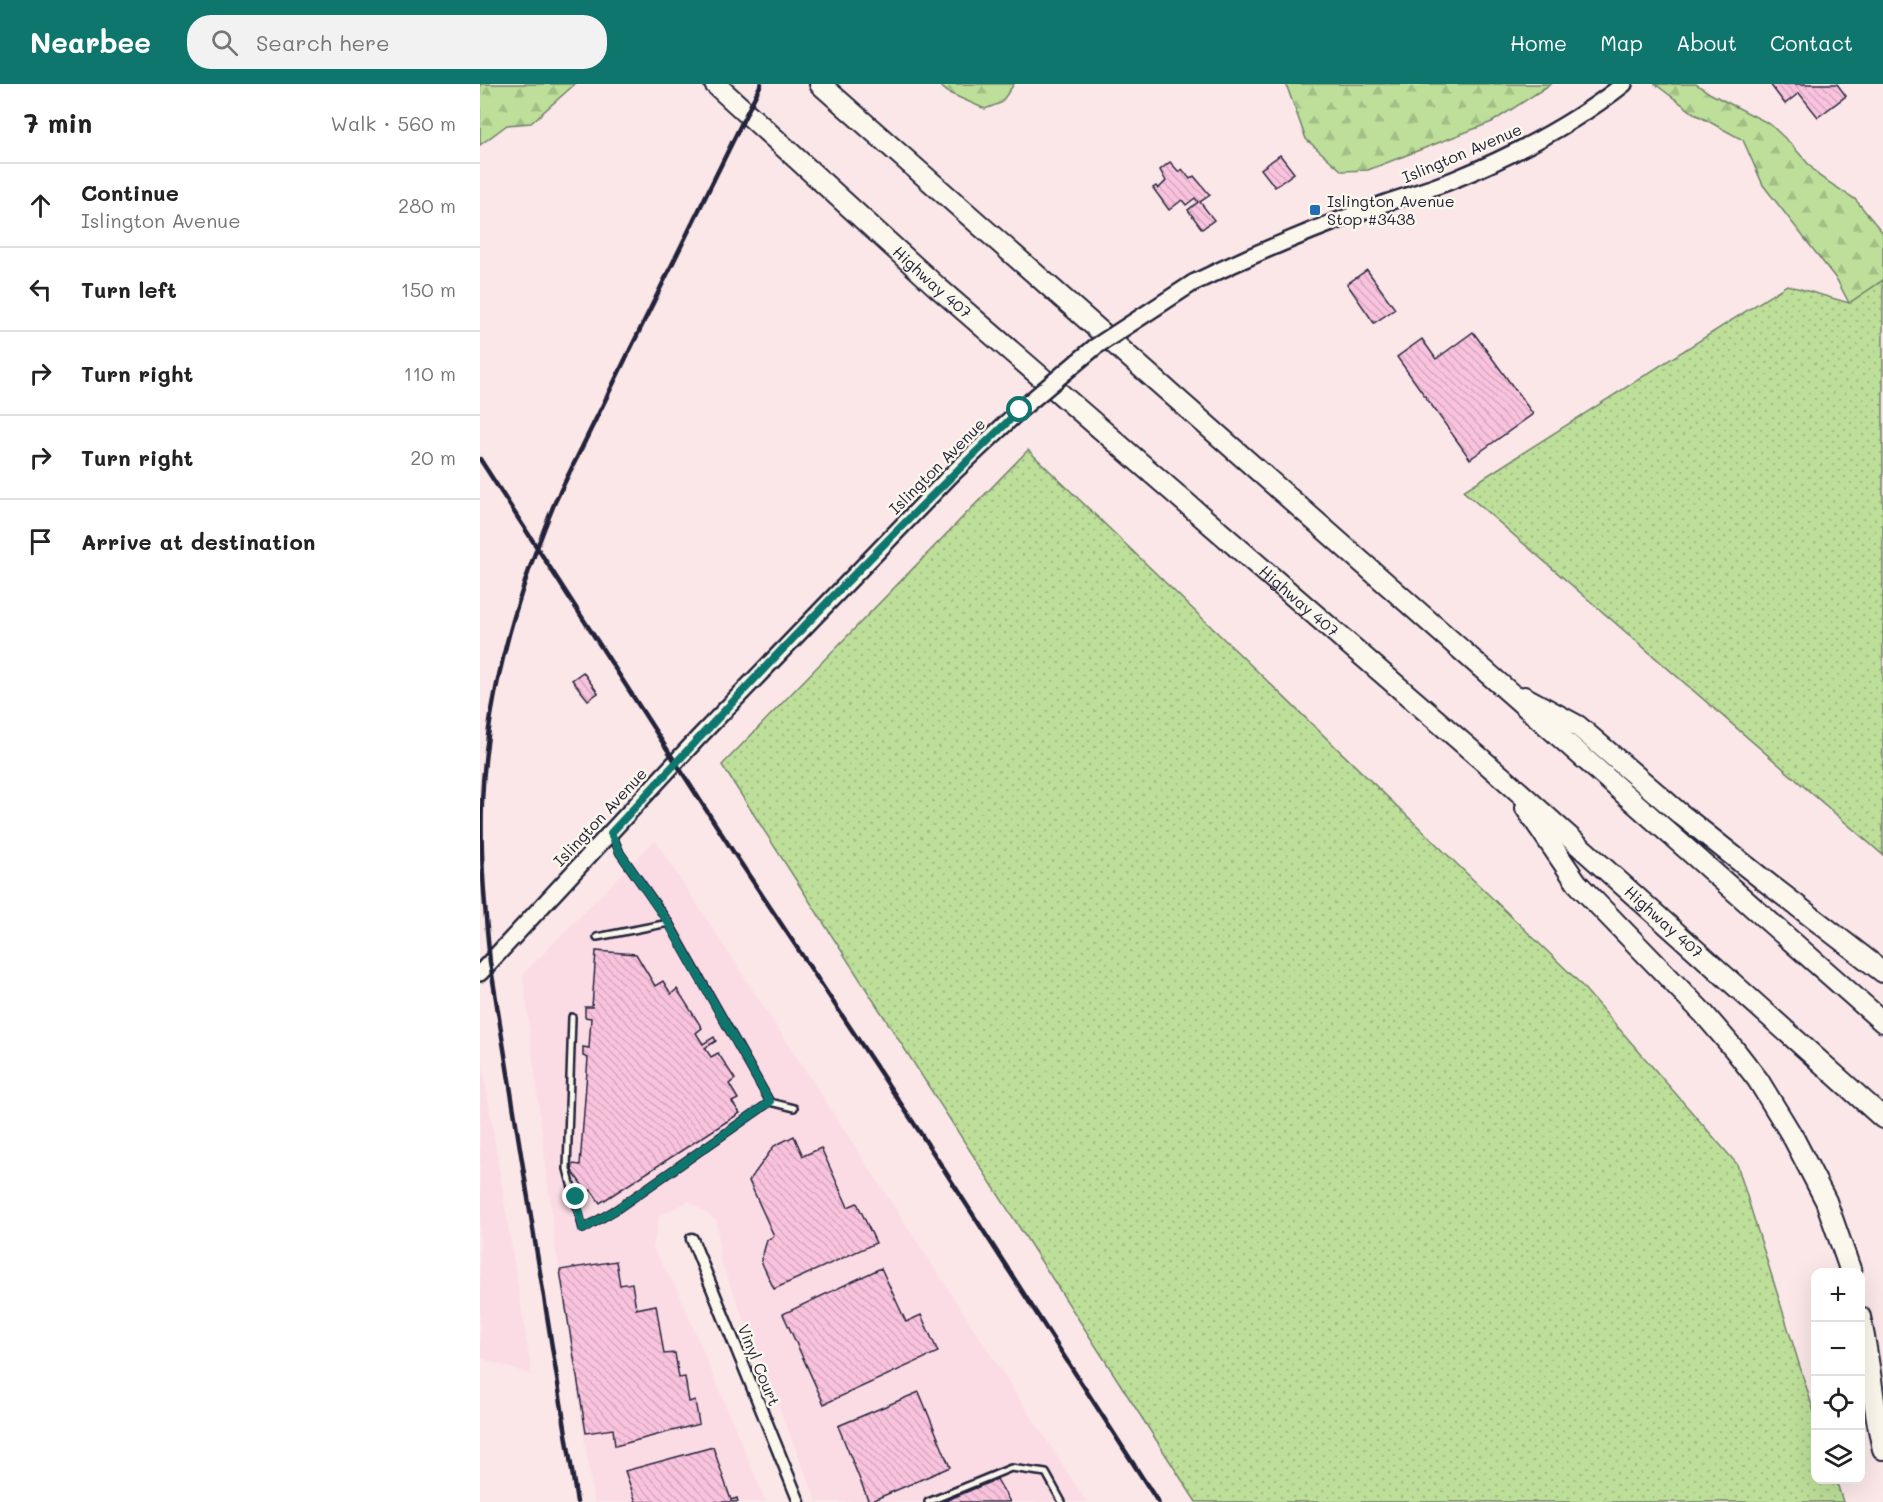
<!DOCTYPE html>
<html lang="en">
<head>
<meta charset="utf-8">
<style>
	:root { --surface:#fff; --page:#f2f2f2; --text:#222; --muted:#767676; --line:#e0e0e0; --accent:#0f766e }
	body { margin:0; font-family:Mali,sans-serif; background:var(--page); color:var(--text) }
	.controls { position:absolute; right:18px; bottom:18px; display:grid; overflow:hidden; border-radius:12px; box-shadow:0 6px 24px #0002 }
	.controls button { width:54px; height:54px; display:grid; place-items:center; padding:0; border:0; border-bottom:2px solid var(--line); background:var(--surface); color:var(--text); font:30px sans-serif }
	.stop { position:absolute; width:18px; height:18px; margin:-14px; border:4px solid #0f766e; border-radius:50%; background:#fff }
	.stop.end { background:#0f766e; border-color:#fff; box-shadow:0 2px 6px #0008 }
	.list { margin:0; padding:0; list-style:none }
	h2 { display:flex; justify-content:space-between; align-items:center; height:78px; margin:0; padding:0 24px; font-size:26px }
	h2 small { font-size:20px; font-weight:400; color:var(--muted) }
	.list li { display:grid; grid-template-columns:39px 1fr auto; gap:18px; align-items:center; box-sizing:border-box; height:84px; padding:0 24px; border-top:2px solid var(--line) }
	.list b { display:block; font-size:22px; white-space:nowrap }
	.list p { margin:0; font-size:20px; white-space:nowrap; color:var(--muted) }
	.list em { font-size:20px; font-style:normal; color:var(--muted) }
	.icon { flex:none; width:33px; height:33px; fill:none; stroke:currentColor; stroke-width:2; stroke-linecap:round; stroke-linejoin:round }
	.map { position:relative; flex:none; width:1403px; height:1418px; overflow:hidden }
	header { display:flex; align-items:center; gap:36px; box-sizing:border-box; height:84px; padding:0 30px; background:var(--accent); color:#fff }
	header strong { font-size:28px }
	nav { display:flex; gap:33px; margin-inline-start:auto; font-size:21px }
	.search { width:420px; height:54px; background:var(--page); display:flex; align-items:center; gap:15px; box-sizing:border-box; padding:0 21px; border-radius:24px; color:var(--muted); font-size:22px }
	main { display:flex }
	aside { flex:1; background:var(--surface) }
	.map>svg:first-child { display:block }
	.built { fill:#fbdce5 }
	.grass { fill:url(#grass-dots); stroke:#70806a; stroke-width:1.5 }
	.forest { fill:url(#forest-firs); stroke:#70806a; stroke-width:1.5 }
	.building { fill:url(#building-back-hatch); stroke:#22223b; stroke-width:1.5 }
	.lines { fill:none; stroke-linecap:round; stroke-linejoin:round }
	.service-casing { stroke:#22223b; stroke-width:10 }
	.minor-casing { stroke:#22223b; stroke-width:15 }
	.secondary-casing { stroke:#22223b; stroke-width:20 }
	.motorway-casing { stroke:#22223b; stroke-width:24 }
	.service { stroke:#fbf7ec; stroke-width:5 }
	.minor { stroke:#fbf7ec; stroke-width:10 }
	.secondary { stroke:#fbf7ec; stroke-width:15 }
	.motorway { stroke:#fbf7ec; stroke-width:20 }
	.rail { stroke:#22223b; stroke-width:4.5 }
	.secondary-bridge-casing { stroke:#22223b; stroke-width:20; stroke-linecap:butt }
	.secondary-bridge { stroke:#fbf7ec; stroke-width:15 }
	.route { stroke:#0f766e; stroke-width:8 }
	.poi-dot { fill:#1f6fb2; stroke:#fbf7ec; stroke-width:2 }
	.labels { text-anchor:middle; stroke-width:5; stroke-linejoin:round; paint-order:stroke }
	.street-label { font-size:16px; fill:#22223b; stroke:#fbf7ec }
	.poi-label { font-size:16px; fill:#22223b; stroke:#fbf7ec; text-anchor:start }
</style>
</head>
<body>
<header>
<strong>Nearbee</strong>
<div class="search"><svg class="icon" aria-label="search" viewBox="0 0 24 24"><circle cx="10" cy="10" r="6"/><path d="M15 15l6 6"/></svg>Search here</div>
<nav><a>Home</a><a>Map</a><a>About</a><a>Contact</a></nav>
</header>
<main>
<aside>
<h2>7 min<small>Walk · 560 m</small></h2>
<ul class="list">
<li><svg class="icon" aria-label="ahead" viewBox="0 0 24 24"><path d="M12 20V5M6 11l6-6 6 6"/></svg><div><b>Continue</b><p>Islington Avenue</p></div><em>280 m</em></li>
<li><svg class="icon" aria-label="left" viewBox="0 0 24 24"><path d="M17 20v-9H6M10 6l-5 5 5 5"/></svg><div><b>Turn left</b></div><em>150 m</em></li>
<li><svg class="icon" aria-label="right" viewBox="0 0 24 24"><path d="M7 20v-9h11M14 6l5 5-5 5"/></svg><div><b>Turn right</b></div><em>110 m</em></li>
<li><svg class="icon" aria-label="right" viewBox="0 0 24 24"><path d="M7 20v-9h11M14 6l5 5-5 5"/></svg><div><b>Turn right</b></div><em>20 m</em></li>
<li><svg class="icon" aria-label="arrive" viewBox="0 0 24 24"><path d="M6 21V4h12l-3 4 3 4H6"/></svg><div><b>Arrive at destination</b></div></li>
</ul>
</aside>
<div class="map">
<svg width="1403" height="1418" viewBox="0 0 1403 1418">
	<defs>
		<pattern id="grass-dots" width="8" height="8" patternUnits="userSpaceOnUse" patternTransform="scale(1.5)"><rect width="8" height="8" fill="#bddf99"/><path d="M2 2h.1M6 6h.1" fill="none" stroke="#a2bf85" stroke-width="1.8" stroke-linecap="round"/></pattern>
		<pattern id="forest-firs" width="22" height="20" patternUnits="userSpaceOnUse" patternTransform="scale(1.5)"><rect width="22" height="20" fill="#bddf99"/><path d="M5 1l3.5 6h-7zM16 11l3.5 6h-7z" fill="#a2bf85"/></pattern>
		<pattern id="building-back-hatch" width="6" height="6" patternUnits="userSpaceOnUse" patternTransform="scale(1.5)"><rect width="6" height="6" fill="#fac3dd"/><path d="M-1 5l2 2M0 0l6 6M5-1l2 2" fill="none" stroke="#d6a7bf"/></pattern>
	</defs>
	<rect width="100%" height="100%" fill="#fbe7e8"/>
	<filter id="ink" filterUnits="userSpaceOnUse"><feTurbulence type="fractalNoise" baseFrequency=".0167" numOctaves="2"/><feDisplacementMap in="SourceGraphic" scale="12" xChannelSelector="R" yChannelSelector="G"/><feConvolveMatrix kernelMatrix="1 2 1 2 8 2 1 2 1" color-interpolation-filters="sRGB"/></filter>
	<g filter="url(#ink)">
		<g class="built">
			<path d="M 175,756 L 607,1418 L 337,1418 L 240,1176 L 237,1137 L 209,1117 L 179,1132 L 173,1164 L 198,1207 L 286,1418 L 114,1418 L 75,1159 L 43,890 Z"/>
			<path d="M 0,964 L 52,1291 L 0,1274 Z"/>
		</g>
		<g class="grass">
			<path d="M 1403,196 L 1403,771 L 983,407 L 1307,201 L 1369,219 Z"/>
			<path d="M 548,366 L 1095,894 L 1257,1080 L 1335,1331 L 1336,1396 L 1356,1396 L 1363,1418 L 716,1418 L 242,681 Z"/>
		</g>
		<g class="forest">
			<path d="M 0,0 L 95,0 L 51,39 L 27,41 L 0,61 Z"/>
			<path d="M 458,0 L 534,0 L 521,19 L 505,25 L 469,9 Z"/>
			<path d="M 806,0 L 1071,0 L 1012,38 L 888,86 L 862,87 L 826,55 Z"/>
			<path d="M 1175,0 L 1216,0 L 1231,10 L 1290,40 L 1310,59 L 1339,92 L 1375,115 L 1403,149 L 1403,196 L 1369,219 L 1357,196 L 1283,101 L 1263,56 L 1215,30 Z"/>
		</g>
		<g class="building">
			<path d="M 1290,0 L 1357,0 L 1366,12 L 1338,33 L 1319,9 L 1305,20 Z"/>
			<path d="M 800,71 L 814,89 L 795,103 L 781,85 Z"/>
			<path d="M 690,78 L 699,88 L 702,85 L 710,95 L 714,92 L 730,111 L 720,118 L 734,136 L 722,145 L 708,126 L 718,118 L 715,114 L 706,121 L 702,116 L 689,126 L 673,104 L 676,102 L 678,105 L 686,97 L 680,86 Z"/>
			<path d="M 887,186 L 915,225 L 894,239 L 867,200 Z"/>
			<path d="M 993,248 L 1053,330 L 990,375 L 917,273 L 942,255 L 956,275 Z"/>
			<path d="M 103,588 L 118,609 L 108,616 L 92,596 Z"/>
			<path d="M 116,867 L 156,870 L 175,902 L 183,897 L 191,910 L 197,905 L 222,944 L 216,949 L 223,960 L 234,953 L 236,957 L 225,964 L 231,973 L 238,969 L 255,995 L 249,1000 L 258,1015 L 252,1018 L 260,1029 L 120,1119 L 111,1106 L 107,1108 L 92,1087 L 93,1080 L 100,1081 L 108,974 L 103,972 L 103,963 L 109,964 L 111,934 L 105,933 L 105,923 L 112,923 Z"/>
			<path d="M 314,1052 L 323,1072 L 341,1064 L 368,1123 L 377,1119 L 396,1159 L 294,1205 L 281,1177 L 287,1156 L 294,1152 L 269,1097 L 294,1062 Z"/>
			<path d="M 136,1177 L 140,1201 L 152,1199 L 156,1225 L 176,1221 L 184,1270 L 195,1269 L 199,1294 L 205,1293 L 209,1318 L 215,1316 L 219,1340 L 135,1362 L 133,1345 L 106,1349 L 80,1186 Z"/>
			<path d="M 401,1184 L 426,1238 L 441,1231 L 458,1268 L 344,1320 L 303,1230 Z"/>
			<path d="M 439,1308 L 470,1383 L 389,1418 L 358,1342 Z"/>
			<path d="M 233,1363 L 251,1416 L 257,1414 L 258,1418 L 156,1418 L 145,1387 Z"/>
			<path d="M 517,1395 L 530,1418 L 463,1418 Z"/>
		</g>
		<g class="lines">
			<defs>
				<g id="service">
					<path d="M 132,750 L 140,769 L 189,839 L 290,1018 L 314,1024"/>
					<path d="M 117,853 L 189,839"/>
					<path d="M 92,933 L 87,1085 L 103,1145 L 137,1125 L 290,1018"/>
					<path d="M 448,1418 L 531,1384 L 566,1389 L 582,1418"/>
				</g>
				<path id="minor" d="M 212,1155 L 319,1418"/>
				<g id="secondary">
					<path d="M 713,199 C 771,171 826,148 886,126 C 915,115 945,107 973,96 C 1034,71 1092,41 1144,0"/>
					<path d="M 0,889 L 218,654 L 471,391"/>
				</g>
				<g id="motorway">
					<path id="s1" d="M 235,0 L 456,202 L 1029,699 L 1403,1034"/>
					<path d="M 340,0 L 1403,938"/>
					<path d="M 1044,613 L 1098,642 L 1198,728 L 1281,794 L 1403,888"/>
					<path d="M 1046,724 L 1097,799 L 1224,930 L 1254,965 L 1278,996 L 1314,1055 L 1346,1117 L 1371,1188"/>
					<path d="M 1380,1233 C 1390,1277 1393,1322 1403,1365"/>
				</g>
			</defs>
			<use href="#service" class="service-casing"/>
			<use href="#minor" class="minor-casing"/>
			<use href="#secondary" class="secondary-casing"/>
			<use href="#motorway" class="motorway-casing"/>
			<use href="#service" class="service"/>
			<use href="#minor" class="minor"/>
			<use href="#secondary" class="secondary"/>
			<use href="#motorway" class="motorway"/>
			<g class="rail">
				<path d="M 0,375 L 254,769 L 443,1053 L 678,1418"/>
				<path d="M 97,1418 L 10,878 C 5,825 0,772 2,718 C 6,614 35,514 75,418 L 281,0"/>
			</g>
			<defs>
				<path id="secondary-bridge" d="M 471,391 L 540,326 L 615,263 L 713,199"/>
			</defs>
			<use href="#secondary-bridge" class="secondary-bridge-casing"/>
			<use href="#secondary-bridge" class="secondary-bridge"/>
		</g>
	</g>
	<g class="lines" filter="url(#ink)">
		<path class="route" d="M 96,1113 L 103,1145 L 137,1125 L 290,1018 L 189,840 L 140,769 L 131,749 C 264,605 398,461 540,326"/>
	</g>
	<rect class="poi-dot" x="829" y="120" width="12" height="12" rx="3"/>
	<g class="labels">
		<g class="street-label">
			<text transform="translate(982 69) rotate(-23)" y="6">Islington Avenue</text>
			<text dy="6" stroke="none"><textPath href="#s1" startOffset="294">Highway 407</textPath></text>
			<text transform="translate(457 382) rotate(-45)" y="6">Islington Avenue</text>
			<text dy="6" stroke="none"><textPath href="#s1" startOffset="780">Highway 407</textPath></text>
			<text transform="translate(120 733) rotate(-47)" y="6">Islington Avenue</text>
			<text dy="6" stroke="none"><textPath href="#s1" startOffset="1266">Highway 407</textPath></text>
			<text transform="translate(279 1281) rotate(68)" y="6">Vinyl Court</text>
		</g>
		<g class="poi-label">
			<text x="847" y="123">Islington Avenue<tspan x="847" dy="18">Stop #3438</tspan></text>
		</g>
	</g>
</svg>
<div class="controls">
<button>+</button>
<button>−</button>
<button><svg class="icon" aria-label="locate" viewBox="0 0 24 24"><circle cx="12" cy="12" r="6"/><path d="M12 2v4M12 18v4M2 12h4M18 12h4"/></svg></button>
<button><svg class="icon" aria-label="layers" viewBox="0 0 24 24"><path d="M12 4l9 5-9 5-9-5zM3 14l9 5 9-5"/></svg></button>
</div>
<div class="stop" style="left:540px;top:326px"></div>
<div class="stop end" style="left:96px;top:1113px"></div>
</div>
</main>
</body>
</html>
